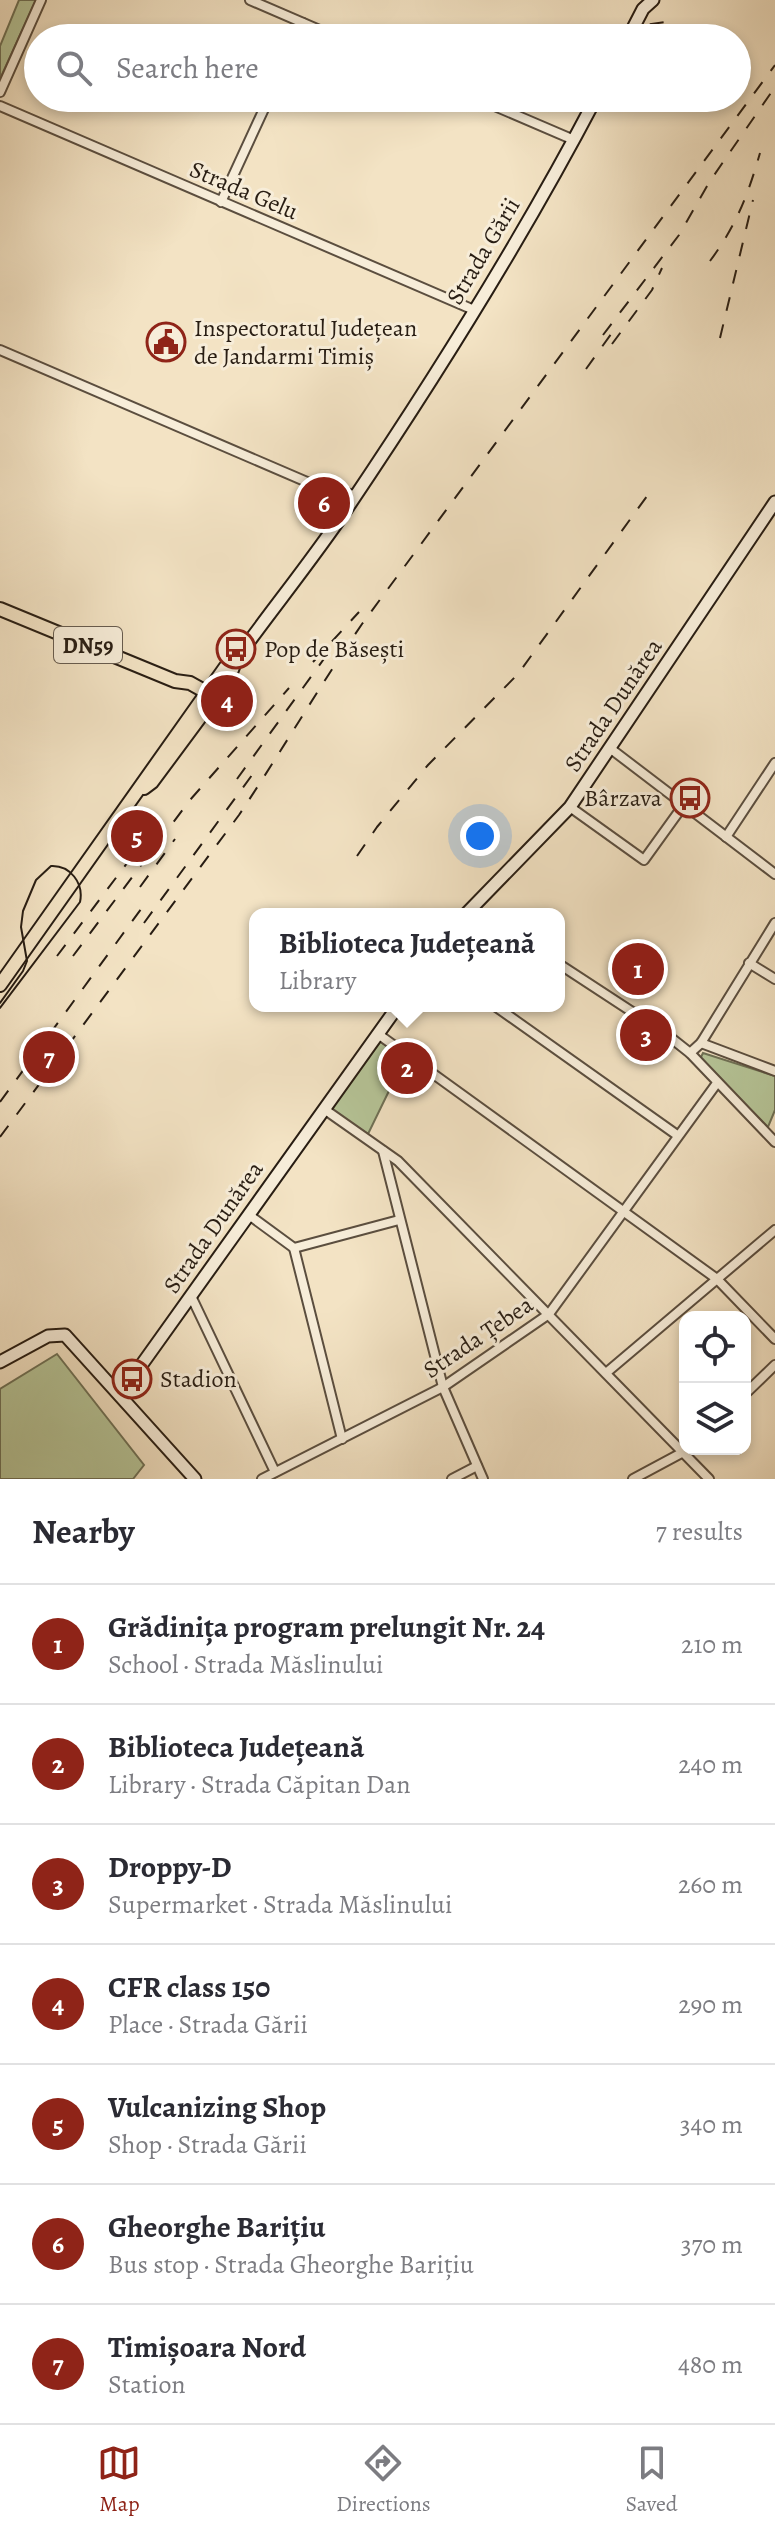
<!DOCTYPE html>
<html lang="en">
<head>
<meta charset="utf-8">
<style>
	:root { --surface:#fff; --page:#f2f2f3; --text:#2b2b33; --muted:#7c7c81; --line:#e1e1e2; --accent:#8f2418 }
	body { margin:0; font-family:Alegreya,serif; background:var(--page); color:var(--text) }
	.controls { position:absolute; right:24px; bottom:24px; display:grid; overflow:hidden; border-radius:16px; box-shadow:0 4px 12px #0003 }
	.controls button { width:72px; height:72px; display:grid; place-items:center; padding:0; border:0; border-bottom:2px solid var(--line); background:var(--surface); color:var(--text); font:40px sans-serif }
	.you { position:absolute; left:480px; top:836px; width:28px; height:28px; margin:-20px; border:6px solid #fff; border-radius:50%; background:#1a73e8; box-shadow:0 0 0 12px #1a73e833 }
	.badge { display:grid; place-items:center; width:52px; height:52px; border-radius:50%; background:var(--accent); color:#fff; font-size:26px; font-weight:700 }
	.pin { position:absolute; translate:-50% -50%; border:4px solid #fff; box-shadow:0 2px 8px #0006 }
	.popup { position:absolute; left:249px; top:908px; width:316px; height:104px; box-sizing:border-box; display:grid; place-content:center; border-radius:16px; background:var(--surface); filter:drop-shadow(0 2px 6px #0005); font-size:26px; white-space:nowrap; color:var(--muted) }
	.popup b { font-size:30px; color:var(--text) }
	.popup::after { content:''; position:absolute; left:50%; top:100%; margin-left:-16px; border:16px solid transparent; border-top-color:var(--surface) }
	.list { margin:0; padding:0; list-style:none }
	h2 { display:flex; justify-content:space-between; align-items:center; height:104px; margin:0; padding:0 32px; font-size:34px }
	h2 small { font-size:26px; font-weight:400; color:var(--muted) }
	.list li { display:grid; grid-template-columns:52px 1fr auto; gap:24px; align-items:center; box-sizing:border-box; height:120px; padding:0 32px; border-top:2px solid var(--line) }
	.list b { display:block; font-size:30px; white-space:nowrap }
	.list p { margin:0; font-size:26px; white-space:nowrap; color:var(--muted) }
	.list em { font-size:26px; font-style:normal; color:var(--muted) }
	.icon { flex:none; width:44px; height:44px; fill:none; stroke:currentColor; stroke-width:2; stroke-linecap:round; stroke-linejoin:round }
	.map { position:relative; flex:none; width:775px; height:1479px; overflow:hidden }
	.search { position:absolute; background:var(--surface); box-shadow:0 4px 12px #0003; left:24px; right:24px; top:24px; height:88px; display:flex; align-items:center; gap:20px; box-sizing:border-box; padding:0 28px; border-radius:44px; color:var(--muted); font-size:30px }
	.sheet { height:944px; background:var(--surface) }
	nav { display:flex; justify-content:space-around; align-items:center; box-sizing:border-box; height:112px; border-top:2px solid var(--line); background:var(--surface); font-size:22px; color:var(--muted) }
	nav a { display:grid; justify-items:center; gap:4px }
	nav .on { color:var(--accent) }
	.map>svg:first-child { display:block }
	.green { fill:#b6c598; stroke:#6f7156; stroke-width:2 }
	.lines { fill:none; stroke-linecap:round; stroke-linejoin:round }
	.street-casing { stroke:#5b4e3f; stroke-width:12 }
	.secondary-casing { stroke:#281d13; stroke-width:15 }
	.primary-casing { stroke:#281d13; stroke-width:16 }
	.street { stroke:#f7edd9; stroke-width:8 }
	.secondary { stroke:#f7edd9; stroke-width:11 }
	.primary { stroke:#f3e3c4; stroke-width:12 }
	.tram { stroke:#281d13; stroke-width:2 }
	.rail { stroke:#281d13; stroke-width:2; stroke-dasharray:14 14; stroke-linecap:butt }
	.labels { text-anchor:middle; stroke-width:6; stroke-linejoin:round; paint-order:stroke }
	.shield { fill:#f7edd9; stroke:#665b4e; stroke-width:2 }
	.shield-label { font-size:22px; font-weight:bold; fill:#281d13 }
	.street-label { font-size:24px; fill:#281d13; stroke:#f7edd9 }
	.poi-label { font-size:24px; fill:#281d13; stroke:#f7edd9; text-anchor:start }
</style>
</head>
<body>
<div class="map">
<svg width="775" height="1479" viewBox="0 0 775 1479">
	<rect width="100%" height="100%" fill="#f3e3c4"/>
	<filter id="stains"><feTurbulence type="fractalNoise" baseFrequency=".0025" numOctaves="4"/><feColorMatrix values="0 0 0 0 .2 0 0 0 0 .09 0 0 0 0 .02 0 0 0 .5 -.17"/></filter>
	<radialGradient id="worn" r=".72"><stop offset=".6" stop-color="#630" stop-opacity="0"/><stop offset="1" stop-color="#630" stop-opacity=".3"/></radialGradient>
	<g class="green">
		<path d="M 19,0 L 36,0 L 0,79 L 0,46 Z"/>
		<path d="M 379,1041 L 405,1058 L 368,1134 L 330,1109 Z"/>
		<path d="M 703,1053 L 775,1076 L 775,1110 L 768,1127 L 700,1059 Z"/>
		<path d="M 57,1354 L 144,1465 L 133,1479 L 0,1479 L 0,1389 Z"/>
	</g>
	<g class="lines">
		<defs>
			<g id="street">
				<path d="M 250,0 L 338,38"/>
				<path d="M 296,38 L 303,23"/>
				<path d="M 0,92 L 41,0"/>
				<path d="M 476,98 L 574,140"/>
				<path d="M 0,106 L 474,310"/>
				<path d="M 221,202 L 269,98"/>
				<path d="M 0,350 L 321,488"/>
				<path d="M 344,512 L 324,497 L 321,488 L 327,485 L 355,496"/>
				<path d="M 611,749 L 775,874"/>
				<path d="M 570,807 L 644,860 L 685,803"/>
				<path d="M 726,837 L 775,763"/>
				<path d="M 749,963 L 775,979"/>
				<path d="M 559,964 L 666,1034 L 690,1053 L 775,1142"/>
				<path d="M 495,1006 L 677,1135"/>
				<path d="M 378,1034 L 717,1279 L 775,1339"/>
				<path d="M 701,1043 L 775,1071"/>
				<path d="M 690,1053 L 701,1043 L 775,923"/>
				<path d="M 324,1109 L 398,1161 L 709,1479"/>
				<path d="M 383,1151 L 443,1387 L 483,1479"/>
				<path d="M 249,1215 L 294,1248 L 399,1220"/>
				<path d="M 294,1248 L 342,1439"/>
				<path d="M 191,1296 L 275,1472"/>
				<path d="M 606,1373 L 775,1230"/>
				<path d="M 745,1394 L 775,1365"/>
				<path d="M 262,1479 L 443,1387 L 549,1314 L 717,1083"/>
				<path d="M 452,1479 L 477,1466"/>
				<path d="M 633,1479 L 689,1449"/>
			</g>
			<g id="secondary">
				<path d="M 628,38 L 643,9 L 653,0"/>
				<path d="M 208,691 L 225,667 L 236,659"/>
				<path d="M 215,697 L 232,671 L 237,658 C 273,608 313,559 348,507 C 437,375 522,239 596,98"/>
				<path d="M 466,914 L 570,807 L 775,502"/>
				<path d="M 0,1362 L 48,1336 L 65,1335 L 195,1479"/>
				<path d="M 120,1395 L 398,1006"/>
			</g>
			<g id="primary">
				<path d="M 0,609 L 175,681 L 190,683 L 215,697 L 152,782 L 144,788"/>
				<path d="M 0,985 L 208,691"/>
			</g>
		</defs>
		<use href="#street" class="street-casing"/>
		<use href="#secondary" class="secondary-casing"/>
		<use href="#primary" class="primary-casing"/>
		<use href="#street" class="street"/>
		<use href="#secondary" class="secondary"/>
		<use href="#primary" class="primary"/>
		<path class="tram" d="M 0,1003 L 23,971 L 27,961 L 21,927 L 23,911 L 36,880 L 51,866 C 70,865 84,883 80,902 L 0,1008"/>
		<g class="rail">
			<path d="M 622,28 L 666,22"/>
			<path d="M 710,261 C 736,226 748,195 760,153"/>
			<path d="M 603,335 L 679,235 L 710,181 L 775,87"/>
			<path d="M 720,338 L 753,200"/>
			<path d="M 612,344 L 652,290 L 662,268"/>
			<path d="M 586,369 L 614,330"/>
			<path d="M 313,662 L 359,612"/>
			<path d="M 237,779 L 326,656"/>
			<path d="M 357,856 L 377,827 L 428,765 L 518,674 L 650,492"/>
			<path d="M 140,887 L 175,839"/>
			<path d="M 144,923 L 255,771"/>
			<path d="M 57,956 L 152,830"/>
			<path d="M 73,956 L 190,800 L 289,688"/>
			<path d="M 0,1102 L 144,905"/>
			<path d="M 0,1137 L 239,815 C 281,752 319,687 362,624 L 775,65"/>
		</g>
	</g>
	<defs>
		<symbol id="civic-ring" viewBox="-11 -11 22 22"><circle r="9.5" fill="#f7edd9" stroke="#8f2418" stroke-width="1.5"/><path d="M-.6-6.5H3V-4.5H.6V-3L4-1V1h2V6H-6V1h2V-1L-.6-3ZM-1.2 2.5V6h2.4V2.5Z" fill="#8f2418"/></symbol>
		<symbol id="bus-ring" viewBox="-11 -11 22 22"><circle r="9.5" fill="#f7edd9" stroke="#8f2418" stroke-width="1.5"/><path d="M-5-6H5V4H4V6H2V4H-2V6H-4V4H-5ZM-3.5-4V0h7V-4ZM-3.5 1.2v1.5H-2V1.2ZM2 1.2v1.5H3.5V1.2Z" fill="#8f2418"/></symbol>
	</defs>
	<g fill-rule="evenodd">
		<use href="#civic-ring" x="144" y="320" width="44" height="44"/>
		<use href="#bus-ring" x="214" y="627" width="44" height="44"/>
		<use href="#bus-ring" x="668" y="776" width="44" height="44"/>
		<use href="#bus-ring" x="110" y="1357" width="44" height="44"/>
	</g>
	<g class="labels">
		<rect class="shield" x="54" y="627" width="68" height="36" rx="6"/>
		<g class="shield-label">
			<text x="88" y="653">DN59</text>
		</g>
		<g class="street-label">
			<text transform="translate(244 190) rotate(23)" y="8">Strada Gelu</text>
			<text transform="translate(483 251) rotate(-59)" y="8">Strada Gării</text>
			<text transform="translate(613 705) rotate(-56)" y="8">Strada Dunărea</text>
			<text transform="translate(213 1227) rotate(-55)" y="8">Strada Dunărea</text>
			<text transform="translate(478 1337) rotate(-34)" y="8">Strada Țebea</text>
		</g>
		<g class="poi-label">
			<text x="194" y="336">Inspectoratul Județean<tspan x="194" dy="28">de Jandarmi Timiș</tspan></text>
			<text x="264" y="657">Pop de Băsești</text>
			<text x="662" y="806" text-anchor="end">Bârzava</text>
			<text x="160" y="1387">Stadion</text>
		</g>
	</g>
	<rect width="100%" height="100%" filter="url(#stains)"/>
	<rect width="100%" height="100%" fill="url(#worn)"/>
</svg>
<div class="controls">
<button><svg class="icon" aria-label="locate" viewBox="0 0 24 24"><circle cx="12" cy="12" r="6"/><path d="M12 2v4M12 18v4M2 12h4M18 12h4"/></svg></button>
<button><svg class="icon" aria-label="layers" viewBox="0 0 24 24"><path d="M12 4l9 5-9 5-9-5zM3 14l9 5 9-5"/></svg></button>
</div>
<div class="you"></div>
<div class="pin badge" style="left:638px;top:969px">1</div>
<div class="pin badge" style="left:407px;top:1068px">2</div>
<div class="popup"><b>Biblioteca Județeană</b>Library</div>
<div class="pin badge" style="left:646px;top:1035px">3</div>
<div class="pin badge" style="left:227px;top:701px">4</div>
<div class="pin badge" style="left:137px;top:836px">5</div>
<div class="pin badge" style="left:324px;top:503px">6</div>
<div class="pin badge" style="left:49px;top:1057px">7</div>
<div class="search"><svg class="icon" aria-label="search" viewBox="0 0 24 24"><circle cx="10" cy="10" r="6"/><path d="M15 15l6 6"/></svg>Search here</div>
</div>
<section class="sheet">
<h2>Nearby<small>7 results</small></h2>
<ul class="list">
<li><span class="badge">1</span><div><b>Grădinița program prelungit Nr. 24</b><p>School · Strada Măslinului</p></div><em>210 m</em></li>
<li><span class="badge">2</span><div><b>Biblioteca Județeană</b><p>Library · Strada Căpitan Dan</p></div><em>240 m</em></li>
<li><span class="badge">3</span><div><b>Droppy-D</b><p>Supermarket · Strada Măslinului</p></div><em>260 m</em></li>
<li><span class="badge">4</span><div><b>CFR class 150</b><p>Place · Strada Gării</p></div><em>290 m</em></li>
<li><span class="badge">5</span><div><b>Vulcanizing Shop</b><p>Shop · Strada Gării</p></div><em>340 m</em></li>
<li><span class="badge">6</span><div><b>Gheorghe Barițiu</b><p>Bus stop · Strada Gheorghe Barițiu</p></div><em>370 m</em></li>
<li><span class="badge">7</span><div><b>Timișoara Nord</b><p>Station</p></div><em>480 m</em></li>
</ul>
</section>
<nav>
<a class="on"><svg class="icon" aria-label="map" viewBox="0 0 24 24"><path d="M3 6l6-2 6 2 6-2v14l-6 2-6-2-6 2zM9 4v14M15 6v14"/></svg>Map</a>
<a><svg class="icon" aria-label="directions" viewBox="0 0 24 24"><path d="M12 3l9 9-9 9-9-9zM9 14v-3h6M13 9l2 2-2 2"/></svg>Directions</a>
<a><svg class="icon" aria-label="saved" viewBox="0 0 24 24"><path d="M7 4h10v16l-5-4-5 4z"/></svg>Saved</a>
</nav>
</body>
</html>
